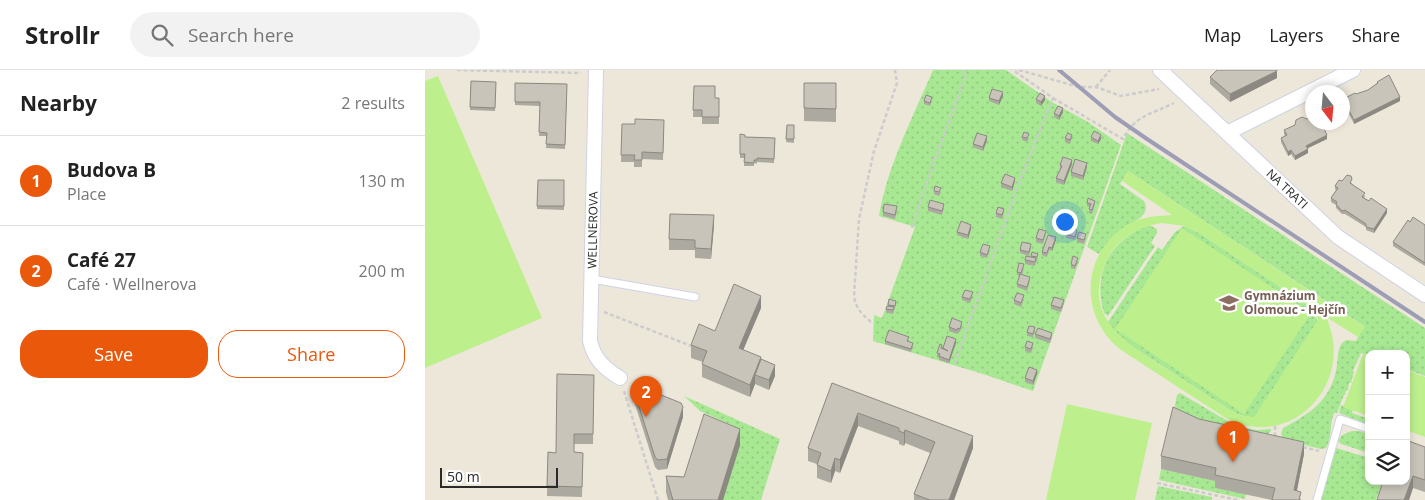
<!DOCTYPE html>
<html lang="en">
<head>
<meta charset="utf-8">
<style>
	:root { --surface:#fff; --page:#f2f2f2; --text:#222; --muted:#767676; --line:#e0e0e0; --accent:#ea580c }
	body { margin:0; font-family:"Open Sans",sans-serif; background:var(--page); color:var(--text) }
	.controls { position:absolute; right:15px; bottom:15px; display:grid; overflow:hidden; border-radius:10px; box-shadow:0 2px 8px #0003 }
	.controls button { width:45px; height:45px; display:grid; place-items:center; padding:0; border:0; border-bottom:1px solid var(--line); background:var(--surface); color:var(--text); font:25px sans-serif }
	.compass { position:absolute; left:880px; top:15px; width:45px; height:45px; border-radius:50%; background:var(--surface); box-shadow:0 2px 8px #0003; rotate:164deg }
	.scale { position:absolute; left:15px; bottom:12px; width:118px; box-sizing:border-box; padding-left:5px; border:2px solid #2a2a2a; border-top:0; font-size:14px; line-height:18px; white-space:nowrap; color:#2a2a2a; -webkit-text-stroke:4px #fff; paint-order:stroke }
	.you { position:absolute; left:639px; top:151px; width:18px; height:18px; margin:-12px; border:4px solid #fff; border-radius:50%; background:#1a73e8; box-shadow:0 0 0 8px #1a73e833 }
	.badge { display:grid; place-items:center; width:32px; height:32px; border-radius:50%; background:var(--accent); color:#fff; font-size:16px; font-weight:700 }
	.pin { position:absolute; translate:-50% -41px; filter:drop-shadow(0 1px 2px #0008) }
	.pin::after { content:''; position:absolute; top:26px; width:18px; height:15px; background:inherit; clip-path:polygon(0 0,100% 0,50% 100%) }
	.list { margin:0; padding:0; list-style:none }
	h2 { display:flex; justify-content:space-between; align-items:center; height:65px; margin:0; padding:0 20px; font-size:21px }
	h2 small { font-size:16px; font-weight:400; color:var(--muted) }
	.list li { display:grid; grid-template-columns:32px 1fr auto; gap:15px; align-items:center; box-sizing:border-box; height:90px; padding:0 20px; border-top:1px solid var(--line) }
	.list b { display:block; font-size:19px; white-space:nowrap }
	.list p { margin:0; font-size:16px; white-space:nowrap; color:var(--muted) }
	.list em { font-size:16px; font-style:normal; color:var(--muted) }
	.actions { display:flex; gap:10px; padding:15px 20px }
	.actions a { flex:1; padding:11px 0; border:1px solid var(--accent); border-radius:20px; text-align:center; font-size:18px; color:var(--accent) }
	.actions .main { background:var(--accent); color:#fff }
	.icon { flex:none; width:28px; height:28px; fill:none; stroke:currentColor; stroke-width:2; stroke-linecap:round; stroke-linejoin:round }
	.map { position:relative; flex:none; width:1000px; height:430px; overflow:hidden }
	header { display:flex; align-items:center; gap:30px; box-sizing:border-box; height:70px; padding:0 25px; background:var(--surface); border-bottom:1px solid var(--line) }
	header strong { font-size:24px }
	nav { display:flex; gap:28px; margin-inline-start:auto; font-size:18px }
	.search { width:350px; height:45px; background:var(--page); display:flex; align-items:center; gap:12px; box-sizing:border-box; padding:0 18px; border-radius:28px; color:var(--muted); font-size:19px }
	main { display:flex }
	aside { flex:1; background:var(--surface) }
	.map>svg:first-child { display:block }
	.grass { fill:url(#grass-dots) }
	.pitch { fill:#bdf08d; fill-rule:evenodd }
	.lines { fill:none; stroke-linecap:round; stroke-linejoin:round }
	.lane-casing { stroke:#d0d2e4; stroke-width:9 }
	.street-casing { stroke:#d0d2e4; stroke-width:16 }
	.path { stroke:#ccc; stroke-width:2.5; stroke-dasharray:4 2.5; stroke-linecap:butt }
	.lane { stroke:#fff; stroke-width:7 }
	.street { stroke:#fff; stroke-width:14 }
	.rail { stroke:#9d9eb6; stroke-width:4 }
	.wall { fill:#aca9a0 }
	.shaded-wall { fill:#8c8982 }
	.building { fill:#c8c4ba; stroke:#8c8982 }
	.labels { text-anchor:middle; stroke-width:5; stroke-linejoin:round; paint-order:stroke }
	.street-label { font-size:12px; fill:#2a2a2a; stroke:#fff }
	.education-label { font-size:12px; font-weight:bold; fill:#785e54; stroke:#fff; text-anchor:start }
</style>
</head>
<body>
<header>
<strong>Strollr</strong>
<div class="search"><svg class="icon" aria-label="search" viewBox="0 0 24 24"><circle cx="10" cy="10" r="6"/><path d="M15 15l6 6"/></svg>Search here</div>
<nav><a>Map</a><a>Layers</a><a>Share</a></nav>
</header>
<main>
<aside>
<h2>Nearby<small>2 results</small></h2>
<ul class="list">
<li><span class="badge">1</span><div><b>Budova B</b><p>Place</p></div><em>130 m</em></li>
<li><span class="badge">2</span><div><b>Café 27</b><p>Café · Wellnerova</p></div><em>200 m</em></li>
</ul>
<div class="actions"><a class="main">Save</a><a>Share</a></div>
</aside>
<div class="map">
<svg width="1000" height="430" viewBox="0 0 1000 430">
	<defs>
		<pattern id="grass-dots" width="8" height="8" patternUnits="userSpaceOnUse" patternTransform="scale(1.25)"><rect width="8" height="8" fill="#a8e893"/><path d="M2 2h.1M6 6h.1" fill="none" stroke="#91c77f" stroke-width="1.8" stroke-linecap="round"/></pattern>
	</defs>
	<rect width="100%" height="100%" fill="#ede7da"/>
	<g class="grass">
		<path d="M 508,0 L 581,0 L 627,32 L 663,52 L 696,75 L 608,321 L 558,304 L 448,271 L 449,245 L 457,248 L 490,157 L 454,146 C 463,94 488,47 508,0 Z"/>
		<path d="M 702,63 L 1000,258 L 1000,306 L 981,299 L 981,284 L 944,284 L 944,285 L 936,283 L 928,301 L 929,302 L 926,313 L 924,313 L 923,320 L 920,322 L 921,324 L 919,325 L 912,343 L 909,343 C 904,354 908,366 901,378 L 896,379 L 859,370 L 856,364 L 858,358 C 884,344 904,332 911,301 C 913,292 912,282 916,274 L 921,270 L 931,271 L 939,256 L 703,101 L 695,114 L 719,131 C 728,148 702,153 693,162 C 686,168 680,176 674,184 L 662,177 Z"/>
		<path d="M 724,155 L 732,159 L 732,163 L 726,173 L 730,176 L 683,246 L 679,243 C 667,203 685,170 724,155 Z"/>
		<path d="M 759,156 L 774,163 L 881,234 L 893,251 L 829,348 L 815,345 L 805,340 L 705,275 L 692,264 L 683,252 L 733,177 L 737,180 L 750,162 Z"/>
		<path d="M 755,323 L 811,356 L 832,360 L 846,359 L 846,361 L 843,364 L 748,345 L 752,325 Z"/>
		<path d="M 259,326 L 355,369 L 336,430 L 298,430 L 305,371 L 309,356 L 275,341 Z"/>
		<path d="M 916,335 L 928,339 L 927,343 L 944,349 L 944,355 L 914,343 Z"/>
		<path d="M 927,361 L 934,361 L 944,364 L 944,383 L 916,374 L 913,371 L 917,365 Z"/>
		<path d="M 911,378 L 944,388 L 944,411 L 958,411 L 951,429 L 953,430 L 896,430 Z"/>
		<path d="M 736,399 L 791,411 L 790,418 L 821,424 L 820,429 L 734,410 Z"/>
		<path d="M 733,416 L 787,427 L 787,430 L 730,430 Z"/>
	</g>
	<g class="pitch">
		<path d="M 13,6 L 117,248 L 0,298 L 0,11 Z"/>
		<path d="M 703,101 L 940,257 L 933,267 L 901,247 C 932,313 865,384 799,347 L 696,280 C 655,248 655,187 699,157 C 713,147 730,146 747,145 L 697,111 ZM 737,153 L 759,156 L 774,163 L 881,234 L 893,250 L 829,347 L 815,345 L 805,340 C 783,326 762,312 740,298 C 700,272 655,246 682,190 C 692,169 714,156 737,153 Z"/>
		<path d="M 757,158 L 886,243 L 819,344 L 690,259 Z"/>
		<path d="M 938,284 L 944,286 L 944,346 L 918,337 Z"/>
		<path d="M 981,300 L 1000,307 L 1000,367 L 981,360 Z"/>
		<path d="M 642,334 L 727,353 L 710,430 L 621,430 Z"/>
	</g>
	<g class="lines">
		<defs>
			<g id="lane">
				<path d="M 167,209 L 270,227"/>
				<path d="M 892,430 L 915,349 L 944,359"/>
			</g>
			<g id="street">
				<path d="M 171,0 L 165,271 C 169,289 180,299 195,308"/>
				<path id="s1" d="M 735,0 L 913,167 L 1000,225"/>
				<path d="M 802,63 L 928,0"/>
			</g>
		</defs>
		<use href="#lane" class="lane-casing"/>
		<use href="#street" class="street-casing"/>
		<g class="path">
			<path d="M 32,0 L 156,3"/>
			<path d="M 594,0 L 654,17 L 671,17 L 696,26 L 734,19"/>
			<path d="M 671,17 L 685,0"/>
			<path d="M 628,28 L 698,69 C 710,45 727,44 749,33"/>
			<path d="M 487,158 L 505,103 L 540,8 L 540,3 L 537,0"/>
			<path d="M 179,242 L 269,277"/>
			<path d="M 446,252 C 437,244 431,239 429,226 L 434,149 L 449,81 L 472,13 L 470,0"/>
			<path d="M 530,293 L 597,105 L 628,28 L 588,0"/>
			<path d="M 199,321 L 233,430"/>
			<path d="M 850,356 L 850,369"/>
			<path d="M 878,377 L 894,381"/>
			<path d="M 732,413 L 813,430"/>
		</g>
		<use href="#lane" class="lane"/>
		<use href="#street" class="street"/>
		<path class="rail" d="M 634,0 L 690,47 L 722,69 L 1000,252"/>
	</g>
	<g class="wall">
		<path d="M 785,7 L 852,8 L 805,32 L 785,14 Z"/>
		<path d="M 46,11 L 71,12 L 70,41 L 45,40 Z"/>
		<path d="M 952,12 L 975,31 L 929,54 L 918,32 L 918,29 L 943,20 L 952,13 Z"/>
		<path d="M 90,13 L 142,14 L 140,79 L 121,78 L 122,66 L 114,66 L 115,36 L 90,35 Z"/>
		<path d="M 379,13 L 411,13 L 411,52 L 379,51 Z"/>
		<path d="M 269,16 L 290,28 L 294,28 L 294,54 L 277,54 L 277,47 L 268,47 Z"/>
		<path d="M 578,26 L 574,35 L 564,31 L 564,28 Z"/>
		<path d="M 611,29 L 620,30 L 616,36 L 611,33 Z"/>
		<path d="M 499,31 L 507,31 L 505,36 L 499,34 Z"/>
		<path d="M 638,42 L 634,50 L 629,47 L 629,43 Z"/>
		<path d="M 239,50 L 238,90 L 217,89 L 217,97 L 209,97 L 209,92 L 196,92 L 197,54 L 210,54 Z"/>
		<path d="M 362,55 L 369,55 L 369,73 L 361,72 Z"/>
		<path d="M 859,60 L 902,69 L 883,78 L 883,83 L 870,90 L 866,84 L 863,86 L 856,72 L 856,68 L 860,66 L 859,64 Z"/>
		<path d="M 315,64 L 320,67 L 350,68 L 349,93 L 332,92 L 332,94 L 329,93 L 329,96 L 319,96 L 319,88 L 315,88 Z"/>
		<path d="M 597,67 L 604,68 L 602,72 L 597,70 Z"/>
		<path d="M 666,67 L 676,69 L 673,74 L 666,71 Z"/>
		<path d="M 640,68 L 647,68 L 645,74 L 640,72 Z"/>
		<path d="M 562,70 L 558,81 L 548,77 L 548,74 Z"/>
		<path d="M 647,94 L 639,115 L 631,112 L 631,108 L 635,99 L 635,95 Z"/>
		<path d="M 662,97 L 658,110 L 646,106 L 646,102 Z"/>
		<path d="M 113,110 L 139,110 L 139,140 L 112,139 Z"/>
		<path d="M 590,111 L 587,121 L 576,117 L 576,113 Z"/>
		<path d="M 917,111 L 927,113 L 927,114 L 940,126 L 939,128 L 962,143 L 949,163 L 941,160 L 941,157 L 920,144 L 917,144 L 911,138 L 911,135 L 906,132 L 906,128 L 911,120 L 910,119 L 910,116 Z"/>
		<path d="M 509,121 L 516,122 L 514,126 L 509,124 Z"/>
		<path d="M 662,133 L 670,134 L 667,144 L 664,143 L 665,137 L 662,136 Z"/>
		<path d="M 503,137 L 519,138 L 517,145 L 503,141 Z"/>
		<path d="M 472,140 L 470,149 L 458,146 L 458,142 Z"/>
		<path d="M 579,142 L 577,149 L 571,147 L 571,143 Z"/>
		<path d="M 985,152 L 1000,155 L 1000,196 L 968,176 L 968,172 Z"/>
		<path d="M 289,155 L 286,189 L 270,188 L 270,180 L 244,180 L 244,169 Z"/>
		<path d="M 546,159 L 543,169 L 532,165 L 532,162 Z"/>
		<path d="M 621,164 L 618,174 L 611,172 L 611,168 Z"/>
		<path d="M 641,164 L 652,164 L 650,170 L 641,168 Z"/>
		<path d="M 652,168 L 661,168 L 659,174 L 652,172 Z"/>
		<path d="M 631,170 L 627,181 L 624,180 L 622,187 L 617,185 L 617,182 Z"/>
		<path d="M 606,178 L 604,186 L 595,183 L 595,180 Z"/>
		<path d="M 565,180 L 562,188 L 555,186 L 555,182 Z"/>
		<path d="M 606,186 L 613,188 L 612,191 L 611,191 L 610,196 L 600,194 L 600,190 L 606,187 Z"/>
		<path d="M 653,191 L 650,199 L 646,198 L 646,194 Z"/>
		<path d="M 599,198 L 597,205 L 605,211 L 602,221 L 592,217 L 592,214 L 595,206 L 592,205 L 592,202 Z"/>
		<path d="M 548,226 L 545,233 L 537,230 L 537,227 Z"/>
		<path d="M 464,229 L 471,234 L 468,244 L 461,242 L 461,239 L 463,236 Z"/>
		<path d="M 599,229 L 596,237 L 589,234 L 589,230 Z"/>
		<path d="M 639,233 L 636,242 L 626,239 L 626,235 Z"/>
		<path d="M 336,238 L 318,280 L 336,289 L 350,306 L 344,320 L 330,314 L 325,327 L 277,307 L 277,294 L 278,292 L 266,288 L 266,275 L 290,261 Z"/>
		<path d="M 537,255 L 535,262 L 533,262 L 532,264 L 524,261 L 524,257 Z"/>
		<path d="M 610,260 L 608,267 L 602,266 L 602,262 Z"/>
		<path d="M 610,264 L 627,267 L 625,273 L 610,268 Z"/>
		<path d="M 484,270 L 483,272 L 488,277 L 486,282 L 460,274 L 460,271 Z"/>
		<path d="M 531,273 L 524,293 L 514,290 L 514,288 L 512,287 L 512,283 L 518,279 L 518,278 Z"/>
		<path d="M 600,277 L 608,277 L 606,283 L 600,281 Z"/>
		<path d="M 612,304 L 608,315 L 600,312 L 600,308 Z"/>
		<path d="M 169,305 L 168,374 L 149,374 L 149,382 L 158,383 L 157,427 L 122,426 L 123,382 L 131,383 Z"/>
		<path d="M 407,313 L 548,378 L 529,430 L 489,430 L 489,424 L 505,383 L 480,373 L 479,376 L 474,374 L 474,371 L 433,356 L 415,403 L 410,401 L 406,413 L 392,408 L 392,394 L 383,391 L 383,378 Z"/>
		<path d="M 209,321 L 258,347 L 242,399 L 233,400 L 230,397 L 209,331 Z"/>
		<path d="M 774,349 L 879,384 L 872,420 L 876,430 L 847,430 L 790,418 L 790,411 L 736,399 L 736,386 Z"/>
		<path d="M 315,375 L 298,430 L 243,430 L 241,422 L 241,406 L 259,407 Z"/>
		<path d="M 1000,377 L 1000,422 L 988,418 L 984,430 L 952,430 Z"/>
	</g>
	<g class="shaded-wall">
		<path d="M 852,1 L 852,8 L 805,32 L 805,24 Z"/>
		<path d="M 578,22 L 578,26 L 574,35 L 574,31 Z"/>
		<path d="M 620,26 L 620,30 L 616,36 L 616,32 Z"/>
		<path d="M 975,27 L 975,31 L 929,54 L 929,50 Z"/>
		<path d="M 638,38 L 638,42 L 634,50 L 634,46 Z"/>
		<path d="M 676,65 L 676,69 L 673,74 L 673,71 Z"/>
		<path d="M 902,65 L 902,69 L 881,79 L 881,76 Z"/>
		<path d="M 562,66 L 562,70 L 558,81 L 558,77 Z"/>
		<path d="M 883,79 L 883,83 L 870,90 L 870,86 Z"/>
		<path d="M 866,80 L 866,84 L 863,86 L 863,82 Z"/>
		<path d="M 647,90 L 647,94 L 639,115 L 639,111 Z"/>
		<path d="M 662,93 L 662,97 L 658,110 L 658,106 Z"/>
		<path d="M 590,108 L 590,111 L 587,121 L 587,117 Z"/>
		<path d="M 962,139 L 962,143 L 949,163 L 949,159 Z"/>
		<path d="M 289,145 L 289,155 L 286,189 L 286,179 Z"/>
		<path d="M 546,155 L 546,159 L 543,169 L 543,165 Z"/>
		<path d="M 631,167 L 631,170 L 627,181 L 627,178 Z"/>
		<path d="M 336,226 L 336,238 L 314,290 L 314,278 Z"/>
		<path d="M 531,269 L 531,273 L 524,293 L 524,290 Z"/>
		<path d="M 336,287 L 336,300 L 330,305 L 330,314 L 325,327 L 325,315 Z"/>
		<path d="M 350,295 L 350,306 L 344,320 L 344,310 Z"/>
		<path d="M 612,300 L 612,304 L 608,315 L 608,311 Z"/>
		<path d="M 258,337 L 258,347 L 242,399 L 242,389 Z"/>
		<path d="M 433,343 L 433,356 L 415,403 L 415,390 Z"/>
		<path d="M 315,359 L 315,375 L 298,430 L 293,430 Z"/>
		<path d="M 480,360 L 480,373 L 479,376 L 479,363 Z"/>
		<path d="M 548,366 L 548,378 L 529,430 L 524,430 Z"/>
		<path d="M 879,372 L 879,384 L 870,430 L 869,420 Z"/>
		<path d="M 410,388 L 410,401 L 406,413 L 406,401 Z"/>
		<path d="M 988,406 L 988,418 L 984,430 L 979,430 Z"/>
	</g>
	<g class="building">
		<path d="M 792,0 L 852,0 L 852,1 L 805,24 L 785,7 Z"/>
		<path d="M 964,5 L 975,27 L 929,50 L 918,29 L 930,23 L 931,24 L 943,20 L 953,13 L 952,12 Z"/>
		<path d="M 46,11 L 71,12 L 70,38 L 45,37 Z"/>
		<path d="M 90,13 L 142,14 L 140,75 L 121,74 L 122,63 L 114,62 L 115,32 L 90,32 Z"/>
		<path d="M 379,13 L 411,13 L 411,39 L 379,38 Z"/>
		<path d="M 269,16 L 290,16 L 290,28 L 294,28 L 294,47 L 277,47 L 277,40 L 268,40 Z"/>
		<path d="M 567,19 L 578,22 L 574,31 L 564,28 Z"/>
		<path d="M 615,23 L 620,26 L 616,32 L 611,29 Z"/>
		<path d="M 501,25 L 507,27 L 505,33 L 499,31 Z"/>
		<path d="M 633,36 L 638,38 L 634,46 L 629,43 Z"/>
		<path d="M 888,46 L 888,52 L 896,52 L 902,65 L 881,76 L 883,79 L 870,86 L 866,80 L 863,82 L 856,68 L 862,65 L 859,60 L 870,55 L 871,50 L 877,47 L 882,49 Z"/>
		<path d="M 210,49 L 239,50 L 238,83 L 217,82 L 217,90 L 209,90 L 210,85 L 196,85 L 197,54 L 210,54 Z"/>
		<path d="M 362,55 L 369,55 L 369,69 L 361,69 Z"/>
		<path d="M 669,61 L 676,65 L 673,71 L 666,67 Z"/>
		<path d="M 599,62 L 604,64 L 602,68 L 597,67 Z"/>
		<path d="M 552,63 L 562,66 L 558,77 L 548,74 Z"/>
		<path d="M 643,63 L 647,65 L 645,70 L 640,68 Z"/>
		<path d="M 315,64 L 320,65 L 320,67 L 350,68 L 349,89 L 332,88 L 332,90 L 329,90 L 329,93 L 319,92 L 320,84 L 315,84 Z"/>
		<path d="M 638,87 L 647,90 L 639,111 L 631,108 L 637,96 L 635,95 Z"/>
		<path d="M 650,89 L 662,93 L 658,106 L 646,102 Z"/>
		<path d="M 580,104 L 590,108 L 587,117 L 576,113 Z"/>
		<path d="M 922,105 L 926,106 L 927,109 L 925,113 L 940,123 L 937,127 L 944,131 L 946,128 L 962,139 L 949,159 L 941,157 L 941,154 L 920,140 L 917,141 L 911,134 L 912,132 L 906,128 L 913,118 L 910,116 L 914,110 L 917,111 Z"/>
		<path d="M 113,110 L 139,110 L 139,136 L 112,136 Z"/>
		<path d="M 510,116 L 516,118 L 514,122 L 509,121 Z"/>
		<path d="M 663,128 L 670,131 L 667,140 L 664,139 L 666,134 L 662,133 Z"/>
		<path d="M 505,130 L 519,134 L 517,141 L 503,137 Z"/>
		<path d="M 459,134 L 472,136 L 470,145 L 458,142 Z"/>
		<path d="M 573,137 L 579,139 L 577,145 L 571,143 Z"/>
		<path d="M 245,144 L 289,145 L 286,179 L 270,178 L 270,170 L 244,169 Z"/>
		<path d="M 988,147 L 1000,155 L 1000,193 L 968,172 L 983,150 L 985,152 Z"/>
		<path d="M 536,151 L 546,155 L 543,165 L 532,162 Z"/>
		<path d="M 643,157 L 652,160 L 650,167 L 641,164 Z"/>
		<path d="M 614,159 L 621,161 L 618,170 L 611,168 Z"/>
		<path d="M 654,162 L 661,164 L 659,170 L 652,168 Z"/>
		<path d="M 623,165 L 631,167 L 627,178 L 624,177 L 622,183 L 617,182 Z"/>
		<path d="M 597,172 L 606,174 L 604,182 L 595,180 Z"/>
		<path d="M 558,174 L 565,176 L 562,185 L 555,182 Z"/>
		<path d="M 607,182 L 613,184 L 612,187 L 606,186 Z"/>
		<path d="M 601,186 L 611,188 L 610,192 L 600,190 Z"/>
		<path d="M 648,186 L 653,188 L 650,196 L 646,194 Z"/>
		<path d="M 594,193 L 599,194 L 596,203 L 592,202 Z"/>
		<path d="M 595,204 L 605,207 L 602,217 L 592,214 Z"/>
		<path d="M 309,214 L 336,226 L 314,278 L 336,287 L 325,315 L 277,294 L 282,281 L 266,275 L 274,254 L 290,261 Z"/>
		<path d="M 540,220 L 548,222 L 545,229 L 537,227 Z"/>
		<path d="M 592,223 L 599,225 L 596,233 L 589,230 Z"/>
		<path d="M 629,227 L 639,230 L 636,238 L 626,235 Z"/>
		<path d="M 464,229 L 471,231 L 470,236 L 463,235 Z"/>
		<path d="M 462,236 L 469,237 L 468,240 L 461,239 Z"/>
		<path d="M 527,248 L 537,252 L 535,259 L 533,258 L 532,260 L 524,257 Z"/>
		<path d="M 604,256 L 610,257 L 608,264 L 602,262 Z"/>
		<path d="M 613,258 L 627,263 L 625,269 L 610,264 Z"/>
		<path d="M 464,260 L 484,267 L 482,271 L 488,273 L 486,279 L 460,271 Z"/>
		<path d="M 522,266 L 531,269 L 524,290 L 514,286 L 515,284 L 512,283 L 515,274 L 517,275 L 516,278 L 523,281 L 518,278 Z"/>
		<path d="M 602,271 L 608,273 L 606,279 L 600,277 Z"/>
		<path d="M 336,289 L 350,295 L 344,310 L 330,305 Z"/>
		<path d="M 604,297 L 612,300 L 608,311 L 600,308 Z"/>
		<path d="M 132,304 L 169,305 L 168,364 L 149,364 L 149,382 L 158,383 L 157,417 L 122,416 L 123,382 L 131,383 Z"/>
		<path d="M 407,313 L 548,366 L 524,430 L 505,430 L 489,424 L 510,372 L 480,360 L 479,363 L 474,361 L 474,358 L 433,343 L 415,390 L 410,388 L 406,401 L 392,395 L 396,383 L 383,378 Z"/>
		<path d="M 214,316 L 256,333 L 258,337 L 242,389 L 233,390 L 230,387 L 209,321 L 211,317 Z"/>
		<path d="M 748,337 L 774,349 L 879,372 L 869,420 L 876,422 L 874,430 L 847,430 L 850,418 L 790,405 L 791,398 L 736,386 Z"/>
		<path d="M 279,344 L 315,359 L 293,430 L 248,430 L 241,406 L 259,407 Z"/>
		<path d="M 981,370 L 1000,377 L 1000,410 L 988,406 L 979,430 L 952,430 L 958,411 L 981,411 Z"/>
	</g>
	<defs>
		<symbol id="university-bare" viewBox="-9 -9 18 18"><path d="M0-5L7-2L0 1L-7-2ZM-4 1L0 2.5L4 1V4Q0 6-4 4Z" fill="#8d6e63" stroke="#fff" stroke-width="2.5" paint-order="stroke"/></symbol>
	</defs>
	<g fill-rule="evenodd">
		<use href="#university-bare" x="790" y="219" width="28" height="28"/>
	</g>
	<g class="labels">
		<g class="street-label">
			<text dy="4" stroke="none"><textPath href="#s1" startOffset="174">NA TRATI</textPath></text>
			<text transform="translate(168 160) rotate(-89)" y="4">WELLNEROVA</text>
		</g>
		<g class="education-label">
			<text x="819" y="230">Gymnázium<tspan x="819" dy="14">Olomouc - Hejčín</tspan></text>
		</g>
	</g>
</svg>
<div class="controls">
<button>+</button>
<button>−</button>
<button><svg class="icon" aria-label="layers" viewBox="0 0 24 24"><path d="M12 4l9 5-9 5-9-5zM3 14l9 5 9-5"/></svg></button>
</div>
<svg class="compass" viewBox="-18 -18 36 36"><path d="M0-13l5 13h-10z" fill="#e53935"/><path d="M0 13l5-13h-10z" fill="#767676"/></svg>
<div class="scale">50 m</div>
<div class="you"></div>
<div class="pin badge" style="left:808px;top:392px">1</div>
<div class="pin badge" style="left:221px;top:347px">2</div>
</div>
</main>
</body>
</html>
